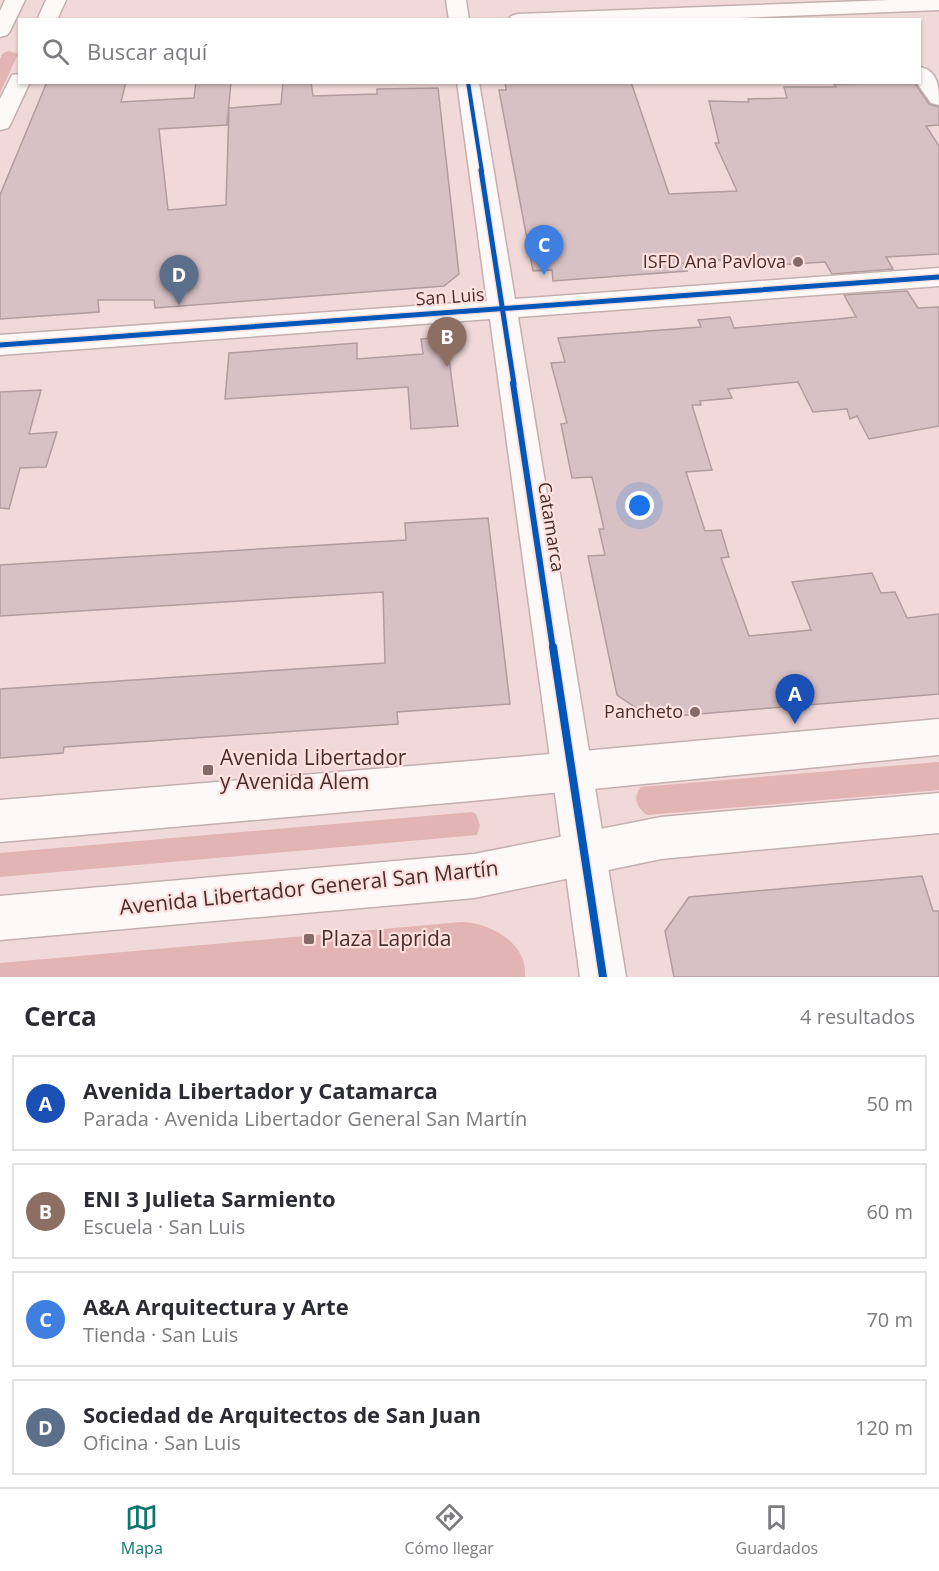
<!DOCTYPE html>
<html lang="es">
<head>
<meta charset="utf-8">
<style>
	:root { --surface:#fff; --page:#f7f7f7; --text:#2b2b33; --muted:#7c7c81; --line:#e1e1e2; --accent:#0f766e }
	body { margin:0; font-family:"Open Sans",sans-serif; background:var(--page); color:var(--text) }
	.you { position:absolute; left:640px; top:506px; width:21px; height:21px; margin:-15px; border:4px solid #fff; border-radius:50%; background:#1a73e8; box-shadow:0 0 0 9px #1a73e833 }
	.badge { display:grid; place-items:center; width:39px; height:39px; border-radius:50%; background:var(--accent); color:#fff; font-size:20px; font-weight:700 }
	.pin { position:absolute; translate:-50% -50px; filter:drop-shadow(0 2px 3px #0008) }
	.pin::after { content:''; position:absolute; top:32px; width:21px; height:18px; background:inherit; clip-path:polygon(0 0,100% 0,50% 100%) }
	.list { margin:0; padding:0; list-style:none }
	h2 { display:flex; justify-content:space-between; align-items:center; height:78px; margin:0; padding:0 24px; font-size:26px }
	h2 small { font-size:20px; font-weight:400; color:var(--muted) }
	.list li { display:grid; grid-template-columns:39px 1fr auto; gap:18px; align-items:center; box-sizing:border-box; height:96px; margin:0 12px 12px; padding:0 12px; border:2px solid var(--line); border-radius:0px }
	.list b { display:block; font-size:22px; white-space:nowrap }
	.list p { margin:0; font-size:20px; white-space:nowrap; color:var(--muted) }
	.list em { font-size:20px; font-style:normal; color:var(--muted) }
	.icon { flex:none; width:33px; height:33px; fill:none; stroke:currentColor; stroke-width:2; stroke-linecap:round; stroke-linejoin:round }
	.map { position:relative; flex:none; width:939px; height:977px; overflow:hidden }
	.search { position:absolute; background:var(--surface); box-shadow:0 2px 4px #0004; left:18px; right:18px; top:18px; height:66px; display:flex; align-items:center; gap:15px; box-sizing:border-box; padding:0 21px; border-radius:0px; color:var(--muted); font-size:22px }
	.sheet { height:510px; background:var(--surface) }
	nav { display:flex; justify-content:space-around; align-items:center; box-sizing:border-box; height:84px; border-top:2px solid var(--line); background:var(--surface); font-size:16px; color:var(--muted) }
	nav a { display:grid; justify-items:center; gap:3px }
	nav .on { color:var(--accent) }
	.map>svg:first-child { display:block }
	.green { fill:#e2b4b3 }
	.building { fill:#d8c1c4; stroke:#b19c9f; stroke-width:1.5 }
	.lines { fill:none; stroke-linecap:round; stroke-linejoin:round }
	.minor-casing { stroke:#c6afaf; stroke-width:3 }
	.major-casing { stroke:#c6afaf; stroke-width:3 }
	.minor { fill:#fdf9f9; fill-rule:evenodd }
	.major { fill:#fdf9f9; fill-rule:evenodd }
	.cycleway-far3-casing { stroke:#fee1df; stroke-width:6 }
	.cycleway-far2-casing { stroke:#fee1df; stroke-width:8 }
	.cycleway-far1-casing { stroke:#fee1df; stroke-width:10 }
	.cycleway-casing { stroke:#fee1df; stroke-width:11 }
	.cycleway-far3 { stroke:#0057b8; stroke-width:4 }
	.cycleway-far2 { stroke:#0057b8; stroke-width:5 }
	.cycleway-far1 { stroke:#0057b8; stroke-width:6 }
	.cycleway { stroke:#0057b8; stroke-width:8 }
	.poi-dot { fill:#846a69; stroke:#fee1df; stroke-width:2 }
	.labels { text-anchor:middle; stroke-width:4.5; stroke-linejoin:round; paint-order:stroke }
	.poi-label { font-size:18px; fill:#4a2e2d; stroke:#fee1df; text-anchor:end }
	.street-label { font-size:18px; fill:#4a2e2d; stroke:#fee1df }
	.near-poi-label { font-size:21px; fill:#4a2e2d; stroke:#fee1df; text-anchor:start }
	.near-street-label { font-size:21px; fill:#4a2e2d; stroke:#fee1df }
</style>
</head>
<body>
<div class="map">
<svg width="939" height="977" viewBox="0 0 939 977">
	<rect width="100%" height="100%" fill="#f0d9d8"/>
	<g class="green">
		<path d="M 9,51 L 18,54 L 0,93 L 0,59 L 3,53 Z"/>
		<path d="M 939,762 L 939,790 L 647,815 C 637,808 632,797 641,787 Z"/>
		<path d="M 472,812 L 476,814 L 480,825 L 477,835 L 0,877 L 0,853 Z"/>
		<path d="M 461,922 C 483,922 514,936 522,958 C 525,963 525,971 525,977 L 0,977 L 0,963 Z"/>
	</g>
	<g class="building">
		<path d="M 47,82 L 126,82 L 121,102 L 194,98 L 196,82 L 231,82 L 227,125 L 159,129 L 168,210 L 226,205 L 229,108 L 281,104 L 283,82 L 311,82 L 313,96 L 377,94 L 377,89 L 438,88 L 459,274 L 444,286 L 155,308 L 154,300 L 98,300 L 99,312 L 0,319 L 0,195 Z"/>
		<path d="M 505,82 L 631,82 L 669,194 L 737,191 L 715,143 L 719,143 L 709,101 L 749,102 L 748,99 L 787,98 L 784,87 L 836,87 L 834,84 L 914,82 L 929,104 L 939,107 L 939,125 L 926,126 L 939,146 L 939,254 L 886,257 L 893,269 L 832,274 L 825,262 L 776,265 L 772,258 L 756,257 L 683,263 L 687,271 L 553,281 L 552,270 L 533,271 L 499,90 L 506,90 Z"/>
		<path d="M 907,291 L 918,308 L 939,307 L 939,426 L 869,439 L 857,416 L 850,419 L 847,409 L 813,412 L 798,382 L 728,389 L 732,398 L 700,401 L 701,405 L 692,405 L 712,470 L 686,472 L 705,531 L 721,530 L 729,557 L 721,558 L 749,636 L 811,630 L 792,582 L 872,573 L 881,593 L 895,592 L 907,618 L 939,614 L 939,694 L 651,718 L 617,695 L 588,556 L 605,555 L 599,529 L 604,529 L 592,477 L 572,478 L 561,424 L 567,423 L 551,363 L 565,362 L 558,338 L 701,327 L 698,320 L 730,317 L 734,328 L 838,319 L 856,317 L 844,295 Z"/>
		<path d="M 446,337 L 458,426 L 411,429 L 408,387 L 225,399 L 229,353 L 357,343 L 357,359 L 423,354 L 421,339 Z"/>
		<path d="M 41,390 L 29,434 L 57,432 L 46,467 L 20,468 L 9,509 L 0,508 L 0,392 Z"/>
		<path d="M 488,518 L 510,704 L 397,712 L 398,724 L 64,747 L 63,753 L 0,758 L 0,689 L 385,663 L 383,592 L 0,616 L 0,565 L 406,540 L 405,523 Z"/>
		<path d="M 922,876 L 933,911 L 939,911 L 939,977 L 674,977 L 665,931 L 689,897 Z"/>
	</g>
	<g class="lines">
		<defs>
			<g id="minor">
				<path d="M 5,0 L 25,0 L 10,31 L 7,35 L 0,37 L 0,11 Z"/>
				<path d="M 46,0 L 66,0 L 57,20 L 37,20 Z"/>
				<path d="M 446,0 L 466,0 L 469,20 L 449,20 Z"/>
				<path d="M 890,0 L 939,0 L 939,10 L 688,20 L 508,20 L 511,16 L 518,14 Z"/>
				<path d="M 920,67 C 939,71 939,88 939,105 L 931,103 L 916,82 L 920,82 Z"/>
				<path d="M 20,74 L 20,82 L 30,82 L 11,123 L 8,128 L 0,130 L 0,99 L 12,75 Z"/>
				<path d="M 457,82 L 479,82 L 515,299 L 939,268 L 939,286 L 518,317 L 626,977 L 580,977 L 490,319 L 0,355 L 0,335 L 487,301 Z"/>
			</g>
			<g id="major">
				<path d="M 939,719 L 939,755 L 471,801 L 0,842 L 0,800 L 471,761 Z"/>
				<path d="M 939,793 L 939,833 L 661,859 L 474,898 L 0,940 L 0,896 L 474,854 L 661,817 Z"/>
			</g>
		</defs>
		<use href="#minor" class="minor-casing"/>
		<use href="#major" class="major-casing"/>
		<use href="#minor" class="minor"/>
		<use href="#major" class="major"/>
		<defs>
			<path id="cycleway-far3" d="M 468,82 L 482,172"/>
			<g id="cycleway-far2">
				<path d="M 481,170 L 514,384"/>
				<path d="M 0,345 L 939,277"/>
			</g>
			<path id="cycleway-far1" d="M 513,383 L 553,649"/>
			<path id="cycleway" d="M 553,647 L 603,977"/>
		</defs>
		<use href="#cycleway-far3" class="cycleway-far3-casing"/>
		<use href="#cycleway-far2" class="cycleway-far2-casing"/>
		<use href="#cycleway-far1" class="cycleway-far1-casing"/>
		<use href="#cycleway" class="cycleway-casing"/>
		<use href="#cycleway-far3" class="cycleway-far3"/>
		<use href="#cycleway-far2" class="cycleway-far2"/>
		<use href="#cycleway-far1" class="cycleway-far1"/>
		<use href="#cycleway" class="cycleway"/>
	</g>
	<g class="poi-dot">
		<circle cx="798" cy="262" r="6"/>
		<circle cx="695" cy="712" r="6"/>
		<rect x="202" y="764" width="12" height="12" rx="3"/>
		<rect x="303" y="933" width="12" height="12" rx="3"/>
	</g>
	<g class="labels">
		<g class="poi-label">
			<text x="786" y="268">ISFD Ana Pavlova</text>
			<text x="683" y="718">Pancheto</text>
		</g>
		<g class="street-label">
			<text transform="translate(450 297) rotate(-4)" y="6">San Luis</text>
			<text transform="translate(551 527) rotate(81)" y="6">Catamarca</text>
		</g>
		<g class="near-poi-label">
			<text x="220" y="765">Avenida Libertador<tspan x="220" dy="24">y Avenida Alem</tspan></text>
			<text x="321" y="946">Plaza Laprida</text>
		</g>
		<g class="near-street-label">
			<text transform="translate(309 888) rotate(-6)" y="7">Avenida Libertador General San Martín</text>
		</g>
	</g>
</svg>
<div class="you"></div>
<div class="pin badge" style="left:795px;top:724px;background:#1a4fb4">A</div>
<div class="pin badge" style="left:447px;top:367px;background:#8d6e63">B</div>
<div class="pin badge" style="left:544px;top:275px;background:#3f7fe0">C</div>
<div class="pin badge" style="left:179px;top:305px;background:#5c6f8a">D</div>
<div class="search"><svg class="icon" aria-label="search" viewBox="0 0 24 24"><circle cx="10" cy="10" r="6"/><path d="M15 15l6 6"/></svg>Buscar aquí</div>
</div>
<section class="sheet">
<h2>Cerca<small>4 resultados</small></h2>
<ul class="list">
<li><span class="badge" style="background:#1a4fb4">A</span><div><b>Avenida Libertador y Catamarca</b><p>Parada · Avenida Libertador General San Martín</p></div><em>50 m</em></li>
<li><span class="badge" style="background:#8d6e63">B</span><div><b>ENI 3 Julieta Sarmiento</b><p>Escuela · San Luis</p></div><em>60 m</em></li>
<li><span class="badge" style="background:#3f7fe0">C</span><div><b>A&amp;A Arquitectura y Arte</b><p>Tienda · San Luis</p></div><em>70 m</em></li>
<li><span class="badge" style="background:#5c6f8a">D</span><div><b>Sociedad de Arquitectos de San Juan</b><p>Oficina · San Luis</p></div><em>120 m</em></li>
</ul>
</section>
<nav>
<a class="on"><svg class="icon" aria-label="map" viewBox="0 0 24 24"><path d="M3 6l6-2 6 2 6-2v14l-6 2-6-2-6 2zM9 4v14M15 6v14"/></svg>Mapa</a>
<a><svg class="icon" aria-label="directions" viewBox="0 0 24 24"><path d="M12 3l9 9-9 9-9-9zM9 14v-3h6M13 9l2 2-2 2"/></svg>Cómo llegar</a>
<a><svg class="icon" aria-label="saved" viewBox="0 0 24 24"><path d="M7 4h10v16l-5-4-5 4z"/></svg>Guardados</a>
</nav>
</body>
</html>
